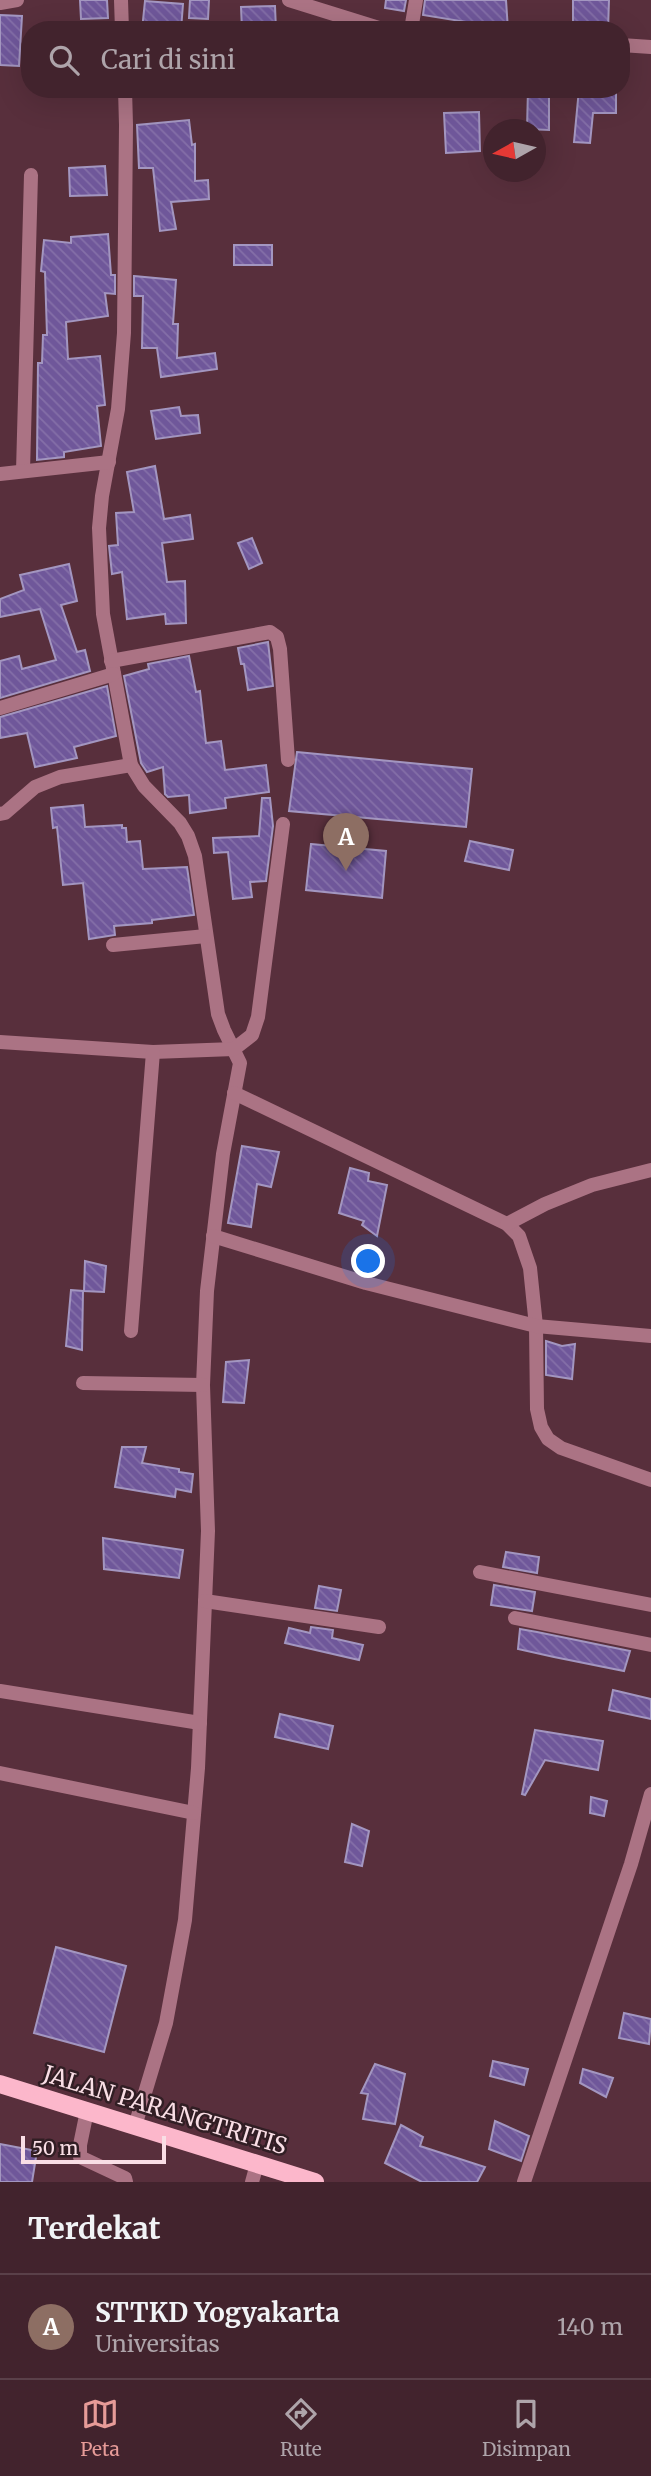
<!DOCTYPE html>
<html lang="id">
<head>
<meta charset="utf-8">
<style>
	:root { --surface:#42232d; --page:#492b35; --text:#f1f3f6; --muted:#aea4aa; --line:#5a4049; --accent:#e69b98 }
	body { margin:0; font-family:Merriweather,serif; background:var(--page); color:var(--text) }
	.compass { position:absolute; left:483px; top:119px; width:63px; height:63px; border-radius:50%; background:var(--surface); box-shadow:0 7px 28px #0002; rotate:262deg }
	.scale { position:absolute; left:21px; bottom:18px; width:145px; box-sizing:border-box; padding-left:7px; border:4px solid #f9dee5; border-top:0; font-size:19px; line-height:24px; white-space:nowrap; color:#f9dee5; -webkit-text-stroke:5px #311e24; paint-order:stroke }
	.you { position:absolute; left:369px; top:1262px; width:24px; height:24px; margin:-18px; border:5px solid #fff; border-radius:50%; background:#1a73e8; box-shadow:0 0 0 10px #1a73e833 }
	.badge { display:grid; place-items:center; width:46px; height:46px; border-radius:50%; background:var(--accent); color:#fff; font-size:23px; font-weight:700 }
	.pin { position:absolute; translate:-50% -58px; filter:drop-shadow(0 2px 4px #0008) }
	.pin::after { content:''; position:absolute; top:37px; width:24px; height:21px; background:inherit; clip-path:polygon(0 0,100% 0,50% 100%) }
	.list { margin:0; padding:0; list-style:none }
	h2 { display:flex; justify-content:space-between; align-items:center; height:91px; margin:0; padding:0 28px; font-size:30px }
	h2 small { font-size:23px; font-weight:400; color:var(--muted) }
	.list li { display:grid; grid-template-columns:46px 1fr auto; gap:21px; align-items:center; box-sizing:border-box; height:105px; padding:0 28px; border-top:2px solid var(--line) }
	.list b { display:block; font-size:26px; white-space:nowrap }
	.list p { margin:0; font-size:23px; white-space:nowrap; color:var(--muted) }
	.list em { font-size:23px; font-style:normal; color:var(--muted) }
	.icon { flex:none; width:38px; height:38px; fill:none; stroke:currentColor; stroke-width:2; stroke-linecap:round; stroke-linejoin:round }
	.map { position:relative; flex:none; width:651px; height:2182px; overflow:hidden }
	.search { position:absolute; background:var(--surface); box-shadow:0 7px 28px #0002; left:21px; right:21px; top:21px; height:77px; display:flex; align-items:center; gap:18px; box-sizing:border-box; padding:0 24px; border-radius:28px; color:var(--muted); font-size:26px }
	.sheet { height:196px; background:var(--surface) }
	nav { display:flex; justify-content:space-around; align-items:center; box-sizing:border-box; height:98px; border-top:2px solid var(--line); background:var(--surface); font-size:19px; color:var(--muted) }
	nav a { display:grid; justify-items:center; gap:4px }
	nav .on { color:var(--accent) }
	.map>svg:first-child { display:block }
	.building { fill:url(#building-back-hatch); stroke:#a396c0; stroke-width:2 }
	.lines { fill:none; stroke-linecap:round; stroke-linejoin:round }
	.minor { stroke:#ab7384; stroke-width:14 }
	.primary { stroke:#fcb7cb; stroke-width:18 }
	.labels { text-anchor:middle; stroke-width:5; stroke-linejoin:round; paint-order:stroke }
	.street-label { font-size:23px; fill:#f9dee5; stroke:#311e24 }
</style>
</head>
<body>
<div class="map">
<svg width="651" height="2182" viewBox="0 0 651 2182">
	<defs>
		<pattern id="building-back-hatch" width="6" height="6" patternUnits="userSpaceOnUse" patternTransform="scale(1.75)"><rect width="6" height="6" fill="#6f579a"/><path d="M-1 5l2 2M0 0l6 6M5-1l2 2" fill="none" stroke="#846fa8"/></pattern>
	</defs>
	<rect width="100%" height="100%" fill="#582f3c"/>
	<g class="building">
		<path d="M 80,0 L 107,0 L 108,18 L 81,19 Z"/>
		<path d="M 190,0 L 209,0 L 208,19 L 189,18 Z"/>
		<path d="M 386,0 L 406,0 L 404,11 L 385,8 Z"/>
		<path d="M 425,0 L 506,0 L 508,30 L 484,30 L 485,25 L 423,15 Z"/>
		<path d="M 573,0 L 609,0 L 608,30 L 573,30 Z"/>
		<path d="M 145,1 L 183,4 L 181,30 L 142,30 Z"/>
		<path d="M 275,6 L 276,30 L 242,30 L 241,7 Z"/>
		<path d="M 0,15 L 22,16 L 19,66 L 0,65 Z"/>
		<path d="M 528,89 L 549,89 L 549,130 L 527,129 Z"/>
		<path d="M 579,89 L 616,89 L 616,113 L 593,113 L 590,143 L 574,142 Z"/>
		<path d="M 479,112 L 480,151 L 446,153 L 444,113 Z"/>
		<path d="M 189,120 L 192,145 L 195,144 L 195,181 L 208,180 L 209,199 L 171,202 L 176,229 L 160,231 L 153,168 L 139,168 L 137,125 Z"/>
		<path d="M 105,166 L 107,195 L 70,196 L 69,168 Z"/>
		<path d="M 108,234 L 111,275 L 115,275 L 115,294 L 105,293 L 108,316 L 66,322 L 68,359 L 100,356 L 105,405 L 97,406 L 101,446 L 64,452 L 64,457 L 37,460 L 38,363 L 42,363 L 43,335 L 47,335 L 45,272 L 41,271 L 44,240 L 71,243 L 71,237 Z"/>
		<rect x="234" y="245" width="38" height="20"/>
		<path d="M 134,276 L 176,280 L 173,324 L 178,324 L 177,358 L 215,353 L 217,369 L 161,377 L 157,348 L 142,348 L 143,296 L 134,296 Z"/>
		<path d="M 179,407 L 181,416 L 198,415 L 200,433 L 156,439 L 151,411 Z"/>
		<path d="M 155,466 L 164,519 L 190,515 L 193,539 L 162,543 L 167,582 L 185,581 L 186,623 L 166,624 L 165,614 L 127,619 L 122,572 L 112,574 L 109,546 L 118,545 L 116,513 L 134,512 L 127,472 Z"/>
		<path d="M 252,538 L 262,563 L 249,569 L 238,543 Z"/>
		<path d="M 69,564 L 77,601 L 61,605 L 77,652 L 85,650 L 90,671 L 0,698 L 0,661 L 19,656 L 22,669 L 56,660 L 40,609 L 0,617 L 0,599 L 24,590 L 20,575 Z"/>
		<path d="M 268,642 L 273,686 L 248,690 L 244,664 L 241,664 L 238,648 Z"/>
		<path d="M 189,656 L 196,692 L 200,691 L 206,743 L 221,741 L 225,770 L 266,765 L 269,792 L 225,798 L 226,808 L 190,813 L 189,795 L 168,797 L 165,794 L 163,767 L 147,772 L 141,763 L 124,676 L 149,669 L 148,664 Z"/>
		<path d="M 107,686 L 116,736 L 74,747 L 77,758 L 35,767 L 27,733 L 0,738 L 0,717 Z"/>
		<path d="M 297,752 L 472,769 L 466,827 L 289,811 Z"/>
		<path d="M 262,798 L 270,798 L 273,826 L 266,881 L 250,882 L 252,897 L 233,899 L 228,852 L 214,853 L 213,838 L 259,836 Z"/>
		<path d="M 83,805 L 85,827 L 122,825 L 122,828 L 126,828 L 127,842 L 140,841 L 143,869 L 187,867 L 194,915 L 152,920 L 152,923 L 114,926 L 115,935 L 89,939 L 83,883 L 63,885 L 57,827 L 53,828 L 51,808 Z"/>
		<path d="M 470,841 L 513,850 L 509,870 L 465,861 Z"/>
		<path d="M 311,844 L 386,851 L 382,898 L 306,890 Z"/>
		<path d="M 242,1146 L 279,1152 L 271,1187 L 257,1184 L 251,1227 L 228,1223 Z"/>
		<path d="M 350,1168 L 369,1173 L 368,1181 L 387,1185 L 377,1236 L 362,1225 L 364,1221 L 339,1213 Z"/>
		<path d="M 85,1261 L 106,1266 L 104,1292 L 84,1291 Z"/>
		<path d="M 71,1290 L 83,1291 L 82,1350 L 66,1346 Z"/>
		<path d="M 546,1341 L 562,1346 L 575,1344 L 572,1379 L 546,1375 Z"/>
		<path d="M 249,1360 L 244,1403 L 223,1402 L 226,1362 Z"/>
		<path d="M 122,1447 L 146,1447 L 142,1463 L 179,1469 L 179,1472 L 193,1474 L 191,1492 L 176,1489 L 175,1497 L 115,1487 Z"/>
		<path d="M 103,1538 L 183,1550 L 179,1578 L 104,1569 Z"/>
		<path d="M 506,1552 L 539,1557 L 537,1573 L 503,1567 Z"/>
		<path d="M 494,1585 L 535,1592 L 532,1611 L 491,1605 Z"/>
		<path d="M 319,1586 L 341,1590 L 337,1611 L 315,1608 Z"/>
		<path d="M 311,1627 L 333,1630 L 332,1638 L 363,1645 L 359,1660 L 285,1643 L 289,1628 L 310,1633 Z"/>
		<path d="M 520,1629 L 537,1632 L 630,1651 L 624,1671 L 554,1657 L 518,1649 Z"/>
		<path d="M 613,1690 L 651,1699 L 651,1719 L 609,1710 Z"/>
		<path d="M 280,1714 L 333,1726 L 328,1749 L 275,1737 Z"/>
		<path d="M 535,1730 L 603,1741 L 598,1770 L 545,1760 L 525,1795 L 522,1794 Z"/>
		<path d="M 591,1797 L 607,1801 L 604,1816 L 590,1813 Z"/>
		<path d="M 352,1824 L 369,1831 L 362,1866 L 345,1862 Z"/>
		<path d="M 56,1947 L 126,1966 L 104,2052 L 34,2033 Z"/>
		<path d="M 624,2013 L 651,2019 L 649,2044 L 619,2038 Z"/>
		<path d="M 493,2061 L 528,2069 L 524,2085 L 490,2076 Z"/>
		<path d="M 375,2064 L 405,2074 L 395,2124 L 363,2119 L 368,2094 L 361,2093 Z"/>
		<path d="M 583,2069 L 613,2078 L 606,2097 L 580,2083 Z"/>
		<path d="M 495,2121 L 529,2136 L 521,2161 L 489,2149 Z"/>
		<path d="M 401,2125 L 423,2137 L 420,2146 L 485,2167 L 477,2182 L 422,2182 L 385,2163 Z"/>
		<path d="M 0,2144 L 37,2151 L 32,2182 L 0,2182 Z"/>
	</g>
	<g class="lines">
		<g class="minor">
			<path d="M 121,0 L 122,30"/>
			<path d="M 289,0 L 382,29 L 393,30"/>
			<path d="M 0,3 L 17,0"/>
			<path d="M 411,30 L 416,0"/>
			<path d="M 621,45 L 651,47"/>
			<path d="M 125,89 L 126,125 L 124,333 L 118,409 L 102,496 L 99,528 L 103,614 L 131,765 L 144,786 L 180,823 L 188,836 L 195,856 L 218,1014 L 224,1030 L 240,1063 L 223,1154 L 207,1291 L 203,1385 L 208,1531 L 198,1768 L 185,1920 L 166,2023 L 135,2126"/>
			<path d="M 23,471 L 31,175"/>
			<path d="M 0,474 L 109,462"/>
			<path d="M 111,661 L 270,632 L 277,637 L 280,649 L 288,760"/>
			<path d="M 0,708 L 114,674"/>
			<path d="M 0,814 L 5,813 L 35,787 L 60,777 L 131,765"/>
			<path d="M 113,945 L 206,936"/>
			<path d="M 0,1042 L 153,1052 L 234,1049 L 252,1035 L 258,1017 L 283,824"/>
			<path d="M 234,1093 L 507,1224 L 519,1236 L 530,1268 L 536,1326 L 537,1409 L 541,1427 L 548,1439 L 561,1448 L 651,1480"/>
			<path d="M 507,1224 L 545,1204 L 592,1185 L 651,1170"/>
			<path d="M 213,1236 L 366,1283 L 536,1326 L 651,1336"/>
			<path d="M 131,1331 L 153,1052"/>
			<path d="M 83,1383 L 203,1385"/>
			<path d="M 480,1572 L 651,1605"/>
			<path d="M 205,1601 L 379,1627"/>
			<path d="M 515,1618 L 651,1645"/>
			<path d="M 0,1691 L 200,1723"/>
			<path d="M 0,1773 L 194,1813"/>
			<path d="M 87,2111 L 80,2145 L 80,2157 L 125,2178 L 126,2182"/>
			<path d="M 252,2182 L 257,2164"/>
			<path d="M 524,2182 L 631,1864 L 651,1794"/>
		</g>
		<path class="primary" d="M 0,2084 L 315,2182"/>
	</g>
	<g class="labels">
		<g class="street-label">
			<text transform="translate(165 2110) rotate(17)" y="8">JALAN PARANGTRITIS</text>
		</g>
	</g>
</svg>
<svg class="compass" viewBox="-18 -18 36 36"><path d="M0-13l5 13h-10z" fill="#e53935"/><path d="M0 13l5-13h-10z" fill="#aea4aa"/></svg>
<div class="scale">50 m</div>
<div class="you"></div>
<div class="pin badge" style="left:346px;top:871px;background:#8d6e63">A</div>
<div class="search"><svg class="icon" aria-label="search" viewBox="0 0 24 24"><circle cx="10" cy="10" r="6"/><path d="M15 15l6 6"/></svg>Cari di sini</div>
</div>
<section class="sheet">
<h2>Terdekat<small></small></h2>
<ul class="list">
<li><span class="badge" style="background:#8d6e63">A</span><div><b>STTKD Yogyakarta</b><p>Universitas</p></div><em>140 m</em></li>
</ul>
</section>
<nav>
<a class="on"><svg class="icon" aria-label="map" viewBox="0 0 24 24"><path d="M3 6l6-2 6 2 6-2v14l-6 2-6-2-6 2zM9 4v14M15 6v14"/></svg>Peta</a>
<a><svg class="icon" aria-label="directions" viewBox="0 0 24 24"><path d="M12 3l9 9-9 9-9-9zM9 14v-3h6M13 9l2 2-2 2"/></svg>Rute</a>
<a><svg class="icon" aria-label="saved" viewBox="0 0 24 24"><path d="M7 4h10v16l-5-4-5 4z"/></svg>Disimpan</a>
</nav>
</body>
</html>
